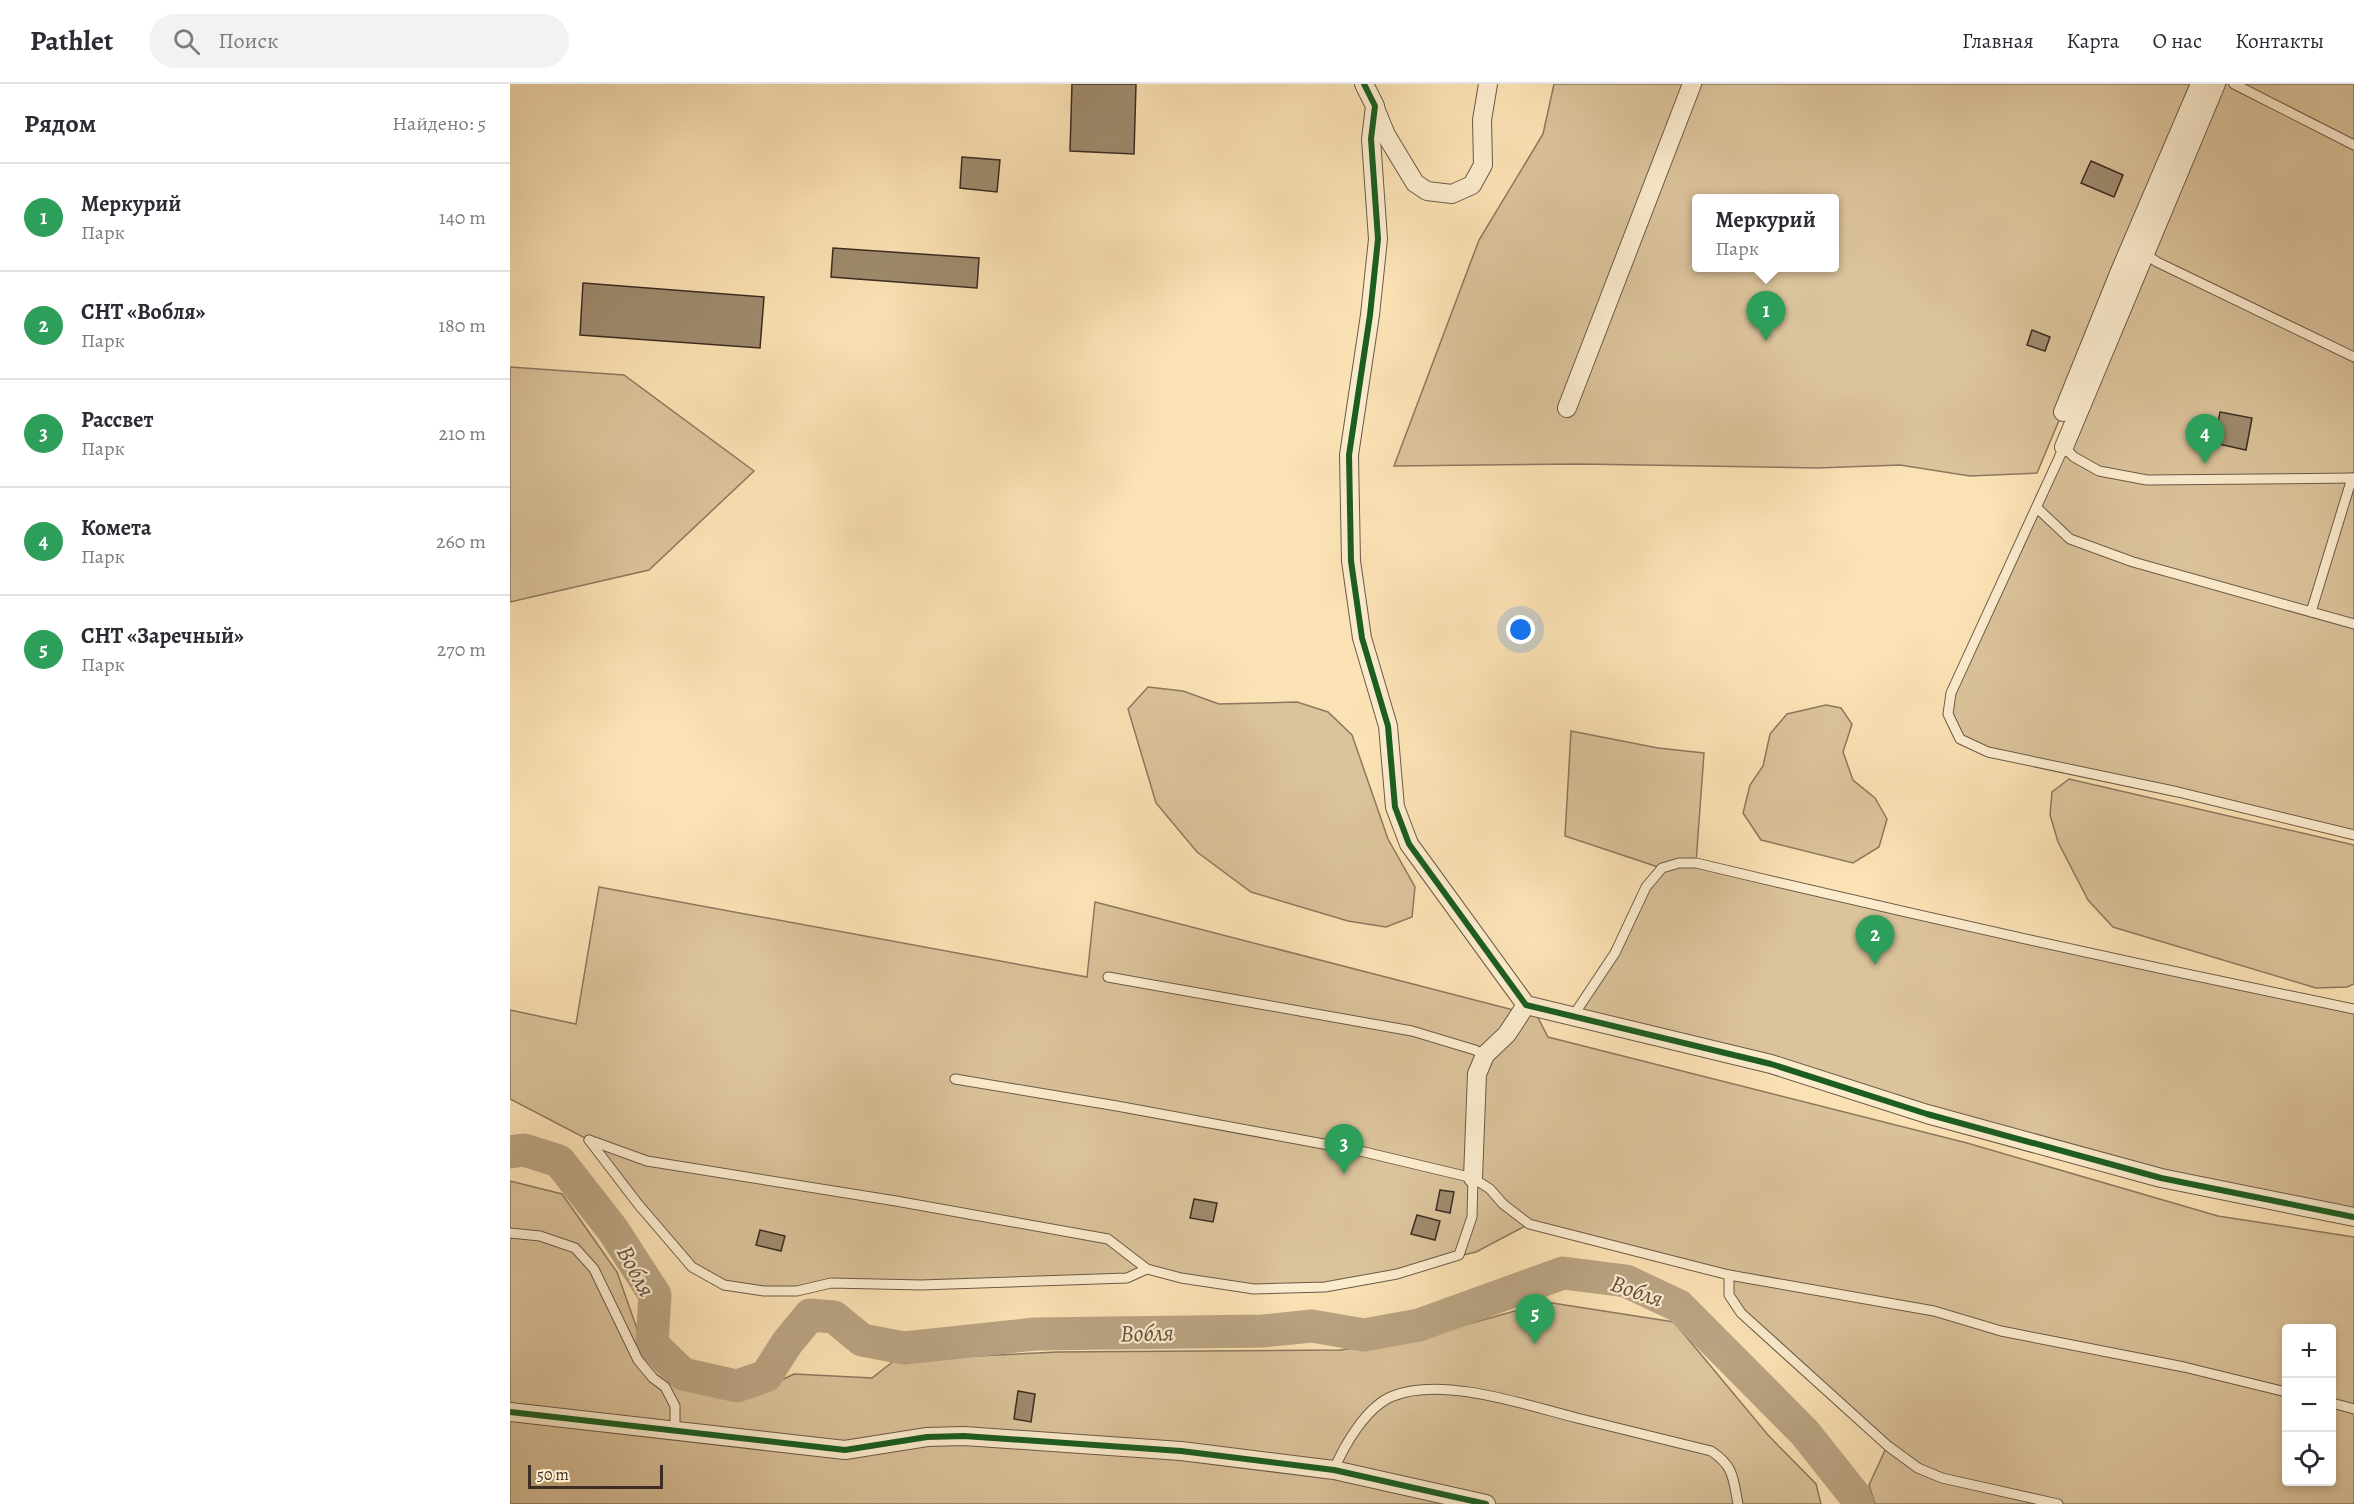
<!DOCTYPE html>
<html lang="ru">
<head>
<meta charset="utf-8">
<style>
	:root { --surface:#fff; --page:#f2f2f3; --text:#2b2b33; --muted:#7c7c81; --line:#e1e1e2; --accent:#111827 }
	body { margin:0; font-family:Alegreya,serif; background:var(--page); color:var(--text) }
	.controls { position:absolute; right:18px; bottom:18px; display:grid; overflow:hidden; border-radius:6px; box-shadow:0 3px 9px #0003 }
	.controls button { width:54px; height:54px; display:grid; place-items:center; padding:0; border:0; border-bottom:2px solid var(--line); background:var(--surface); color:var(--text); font:30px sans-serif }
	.scale { position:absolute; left:18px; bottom:15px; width:135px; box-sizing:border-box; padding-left:6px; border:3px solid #3c2c23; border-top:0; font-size:16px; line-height:21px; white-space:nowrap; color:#3c2c23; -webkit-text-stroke:4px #fcecce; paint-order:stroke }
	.you { position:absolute; left:1011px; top:546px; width:21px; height:21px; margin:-15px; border:4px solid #fff; border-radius:50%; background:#1a73e8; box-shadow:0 0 0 9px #1a73e833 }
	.badge { display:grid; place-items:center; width:39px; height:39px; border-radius:50%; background:var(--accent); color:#fff; font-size:20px; font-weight:700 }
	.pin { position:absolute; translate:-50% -50px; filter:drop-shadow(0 2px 3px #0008) }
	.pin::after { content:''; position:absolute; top:32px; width:21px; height:18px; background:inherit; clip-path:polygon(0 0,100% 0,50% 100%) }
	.popup { position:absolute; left:1182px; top:110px; width:147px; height:78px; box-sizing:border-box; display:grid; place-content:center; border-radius:6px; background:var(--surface); filter:drop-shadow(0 2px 4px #0005); font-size:20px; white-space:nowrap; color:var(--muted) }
	.popup b { font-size:22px; color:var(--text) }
	.popup::after { content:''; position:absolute; left:50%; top:100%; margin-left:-12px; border:12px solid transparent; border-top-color:var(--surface) }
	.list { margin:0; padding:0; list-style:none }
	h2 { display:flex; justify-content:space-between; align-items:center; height:78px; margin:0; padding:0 24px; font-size:26px }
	h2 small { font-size:20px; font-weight:400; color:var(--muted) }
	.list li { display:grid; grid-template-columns:39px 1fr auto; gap:18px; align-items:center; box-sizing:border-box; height:108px; padding:0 24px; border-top:2px solid var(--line) }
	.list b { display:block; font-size:22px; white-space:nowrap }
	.list p { margin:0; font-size:20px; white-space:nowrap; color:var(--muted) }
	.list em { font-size:20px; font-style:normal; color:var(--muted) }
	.icon { flex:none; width:33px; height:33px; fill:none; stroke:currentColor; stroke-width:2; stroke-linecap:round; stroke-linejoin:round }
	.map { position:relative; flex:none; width:1844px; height:1420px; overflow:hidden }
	header { display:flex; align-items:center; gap:36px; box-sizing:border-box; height:84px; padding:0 30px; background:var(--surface); border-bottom:2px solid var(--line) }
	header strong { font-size:28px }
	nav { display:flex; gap:33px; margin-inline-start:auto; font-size:21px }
	.search { width:420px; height:54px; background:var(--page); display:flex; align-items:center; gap:15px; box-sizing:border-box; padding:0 21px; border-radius:33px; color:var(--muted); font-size:22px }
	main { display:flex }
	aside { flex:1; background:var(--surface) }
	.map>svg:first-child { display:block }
	.green { fill:#dbc39b; stroke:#8c785f; stroke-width:1.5; fill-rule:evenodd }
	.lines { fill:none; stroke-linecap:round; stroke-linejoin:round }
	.river { stroke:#baa483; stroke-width:33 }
	.building { fill:#9f8b6e; stroke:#3c2c23; stroke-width:1.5 }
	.lane-casing { stroke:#6c5a47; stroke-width:11 }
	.street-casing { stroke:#6c5a47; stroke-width:20 }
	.lane { stroke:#fcecce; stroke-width:9 }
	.street { stroke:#fcecce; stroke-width:18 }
	.cycleway-casing { stroke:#fcecce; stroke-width:10 }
	.cycleway { stroke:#1b5e20; stroke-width:6 }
	.labels { text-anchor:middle; stroke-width:4.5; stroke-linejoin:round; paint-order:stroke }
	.water-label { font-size:24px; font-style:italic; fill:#625040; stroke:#fcecce }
</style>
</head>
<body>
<header>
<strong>Pathlet</strong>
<div class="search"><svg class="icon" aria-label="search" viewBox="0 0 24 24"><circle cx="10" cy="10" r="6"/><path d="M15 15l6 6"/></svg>Поиск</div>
<nav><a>Главная</a><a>Карта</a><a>О нас</a><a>Контакты</a></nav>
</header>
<main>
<aside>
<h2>Рядом<small>Найдено: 5</small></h2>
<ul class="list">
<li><span class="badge" style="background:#2e9e5b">1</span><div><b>Меркурий</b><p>Парк</p></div><em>140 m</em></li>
<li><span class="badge" style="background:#2e9e5b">2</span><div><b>СНТ «Вобля»</b><p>Парк</p></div><em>180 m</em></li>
<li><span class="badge" style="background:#2e9e5b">3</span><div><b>Рассвет</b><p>Парк</p></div><em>210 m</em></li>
<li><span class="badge" style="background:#2e9e5b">4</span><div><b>Комета</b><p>Парк</p></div><em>260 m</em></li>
<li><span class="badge" style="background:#2e9e5b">5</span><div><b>СНТ «Заречный»</b><p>Парк</p></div><em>270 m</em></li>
</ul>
</aside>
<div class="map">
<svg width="1844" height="1420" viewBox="0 0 1844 1420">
	<rect width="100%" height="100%" fill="#fbe2b4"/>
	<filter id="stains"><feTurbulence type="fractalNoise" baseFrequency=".00333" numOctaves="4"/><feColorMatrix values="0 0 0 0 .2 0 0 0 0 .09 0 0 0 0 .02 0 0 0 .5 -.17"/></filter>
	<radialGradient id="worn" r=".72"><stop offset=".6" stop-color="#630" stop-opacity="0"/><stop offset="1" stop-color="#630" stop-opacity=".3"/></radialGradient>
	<g class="green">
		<path d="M 1044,0 L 1690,0 L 1527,389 L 1460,392 L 1390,381 L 1307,384 L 1071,380 L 884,382 L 969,156 L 1033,50 ZM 1187,115 L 1325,115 L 1325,184 L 1187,184 Z"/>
		<path d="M 1706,0 L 1844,0 L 1844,751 L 1478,668 L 1450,655 L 1438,630 L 1441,609 L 1539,398 Z"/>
		<path d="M 0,283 L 114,291 L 244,387 L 139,486 L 0,518 Z"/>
		<path d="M 638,603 L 673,607 L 709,620 L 787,618 L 818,628 L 842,651 L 878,755 L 905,803 L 902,833 L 876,843 L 838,837 L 741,808 L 687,768 L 646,719 L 618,625 Z"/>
		<path d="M 1316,621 L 1331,624 L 1342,640 L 1333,668 L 1343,696 L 1365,714 L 1377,735 L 1369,763 L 1343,779 L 1251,756 L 1233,729 L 1240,701 L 1253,682 L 1260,650 L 1277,630 Z"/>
		<path d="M 1061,647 L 1148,664 L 1194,669 L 1186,779 L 1844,925 L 1844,1133 L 1651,1094 L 1063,932 L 1151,784 L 1055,752 Z"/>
		<path d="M 1559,695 L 1844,761 L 1844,900 L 1837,903 L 1806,904 L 1603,843 L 1578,816 L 1548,758 L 1540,731 L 1542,708 Z"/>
		<path d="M 89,803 L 577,893 L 585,818 L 1027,932 L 1038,953 L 1457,1059 L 1708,1132 L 1844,1153 L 1844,1420 L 1365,1420 L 1359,1401 L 1377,1362 L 1231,1229 L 1219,1211 L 1219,1191 L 1019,1140 L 966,1168 L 815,1203 L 744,1205 L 637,1185 L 617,1194 L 321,1199 L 287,1207 L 214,1201 L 182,1183 L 79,1056 L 0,1015 L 0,926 L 66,940 ZM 1776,1244 L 1822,1244 L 1822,1398 L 1776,1398 Z"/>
		<path d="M 0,1097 L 52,1110 L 107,1188 L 138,1276 L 172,1299 L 244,1309 L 284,1290 L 362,1294 L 385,1276 L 548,1268 L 830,1266 L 906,1255 L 1036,1218 L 1164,1238 L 1258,1351 L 1306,1400 L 1311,1420 L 0,1420 Z"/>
	</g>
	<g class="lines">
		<path class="river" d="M 0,1068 L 14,1066 L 49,1077 L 103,1146 L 145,1211 L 142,1260 L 173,1290 L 227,1302 L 256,1292 L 277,1259 L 300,1231 L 324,1233 L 352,1256 L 394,1264 L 525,1250 L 753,1247 L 802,1242 L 854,1251 L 909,1241 L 1053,1189 L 1116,1197 L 1169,1222 L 1295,1349 L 1345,1412 L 1348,1420"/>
	</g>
	<g class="building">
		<path d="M 562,0 L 626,0 L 624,70 L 560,67 Z"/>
		<path d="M 452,73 L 490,76 L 487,108 L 450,104 Z"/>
		<path d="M 1581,77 L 1613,91 L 1604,113 L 1571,99 Z"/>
		<path d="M 323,164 L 469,174 L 467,204 L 321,193 Z"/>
		<path d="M 73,199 L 254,213 L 250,264 L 70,251 Z"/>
		<path d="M 1522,246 L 1540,253 L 1535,267 L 1517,261 Z"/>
		<path d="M 1710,328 L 1742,334 L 1736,366 L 1704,359 Z"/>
		<path d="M 930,1106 L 944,1108 L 940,1129 L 926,1126 Z"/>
		<path d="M 684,1115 L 707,1119 L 703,1138 L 680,1134 Z"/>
		<path d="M 907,1131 L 930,1137 L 925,1156 L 901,1150 Z"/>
		<path d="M 250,1146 L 275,1152 L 271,1167 L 246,1161 Z"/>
		<path d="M 508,1307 L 525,1310 L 521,1338 L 504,1335 Z"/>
	</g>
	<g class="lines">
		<defs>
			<g id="lane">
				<path d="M 1724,0 L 1844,61"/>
				<path d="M 1634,169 L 1647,178 L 1844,273"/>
				<path d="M 1844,394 L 1637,396 L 1589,387 L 1564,373 L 1554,363 L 1441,609 L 1438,630 L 1450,655 L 1478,668 L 1668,708 L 1844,751"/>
				<path d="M 1527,424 L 1560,455 L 1623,478 L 1844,540"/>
				<path d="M 1801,528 L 1842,394"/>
				<path d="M 598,893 L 902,947 L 965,966 L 975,971"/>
				<path d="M 1063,932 L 1105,869 L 1136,803 L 1152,784 L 1169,779 L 1186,779 C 1404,831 1624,880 1844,925"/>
				<path d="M 445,995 L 607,1022 L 846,1066 L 963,1094 L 980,1105 L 993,1120 L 1019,1140 L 1219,1191 L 1424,1227 L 1491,1247 L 1674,1283 L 1776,1308"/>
				<path d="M 79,1056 L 137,1077 L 386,1117 L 598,1155 L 637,1185 L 671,1194 L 744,1205 L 815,1203 L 887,1190 L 949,1171 L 962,1133 L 963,1094"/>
				<path d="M 79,1056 L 128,1120 L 182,1183 L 214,1201 L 254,1207 L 287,1207 L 321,1199 L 411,1201 L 617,1194 L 637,1185"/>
				<path d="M 0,1149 L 30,1152 L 65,1164 L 84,1185 L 128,1276 L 143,1294 L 155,1303 L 165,1322 L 165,1347"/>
				<path d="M 1219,1191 L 1219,1211 L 1231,1229 L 1378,1362 L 1408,1384 L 1432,1394 L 1548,1420"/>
				<path d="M 1822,1319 L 1844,1325"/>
				<path d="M 824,1386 C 834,1361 857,1322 883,1312 C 932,1292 1016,1321 1067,1334 C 1112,1345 1156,1356 1201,1367 C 1224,1382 1223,1394 1228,1420"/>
			</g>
			<g id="street">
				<path d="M 854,0 L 865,22 L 861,55 L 868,155 L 860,231 L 839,371 L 841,477 L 852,554 L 878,642 L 885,723 L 899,760 L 1016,921 L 1261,980 L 1417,1030 L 1651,1094 L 1844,1133"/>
				<path d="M 865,24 L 876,51 L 905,99 L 917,107 L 942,110 L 962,101 L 973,81 L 972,36 L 978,0"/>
				<path d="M 1057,324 L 1182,0"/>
				<path d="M 1553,328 L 1610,187 L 1690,0"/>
				<path d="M 1554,363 L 1706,0"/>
				<path d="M 963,1094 L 967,990 L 975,971 L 997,950 L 1016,921"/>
				<path d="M 0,1328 L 335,1366 L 417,1353 L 454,1352 L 671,1367 L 824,1386 L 976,1420"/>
			</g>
		</defs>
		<use href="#lane" class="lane-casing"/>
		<use href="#street" class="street-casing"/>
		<use href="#lane" class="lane"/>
		<use href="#street" class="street"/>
		<defs>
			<g id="cycleway">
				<path d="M 854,0 L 865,22 L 861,55 L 868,155 L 860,231 L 839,371 L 841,477 L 852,554 L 878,642 L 885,723 L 899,760 L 1016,921 L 1261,980 L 1417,1030 L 1651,1094 L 1844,1133"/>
				<path d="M 0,1328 L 335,1366 L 417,1353 L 454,1352 L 671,1367 L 824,1386 L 976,1420"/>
			</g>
		</defs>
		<use href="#cycleway" class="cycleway-casing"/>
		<use href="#cycleway" class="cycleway"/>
	</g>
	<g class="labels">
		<g class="water-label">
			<text transform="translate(126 1187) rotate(62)" y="8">Вобля</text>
			<text transform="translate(1127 1207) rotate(19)" y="8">Вобля</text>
			<text transform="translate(637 1249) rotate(-1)" y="8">Вобля</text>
		</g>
	</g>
	<rect width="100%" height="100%" filter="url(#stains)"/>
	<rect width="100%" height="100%" fill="url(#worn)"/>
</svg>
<div class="controls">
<button>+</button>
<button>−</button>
<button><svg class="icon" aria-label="locate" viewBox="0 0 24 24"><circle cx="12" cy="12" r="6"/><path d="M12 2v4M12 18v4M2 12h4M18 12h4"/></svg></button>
</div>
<div class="scale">50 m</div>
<div class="you"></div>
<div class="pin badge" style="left:1256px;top:257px;background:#2e9e5b">1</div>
<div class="popup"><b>Меркурий</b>Парк</div>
<div class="pin badge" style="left:1365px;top:881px;background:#2e9e5b">2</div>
<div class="pin badge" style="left:834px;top:1090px;background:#2e9e5b">3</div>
<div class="pin badge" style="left:1695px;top:380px;background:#2e9e5b">4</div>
<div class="pin badge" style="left:1025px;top:1260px;background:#2e9e5b">5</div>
</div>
</main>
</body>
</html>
